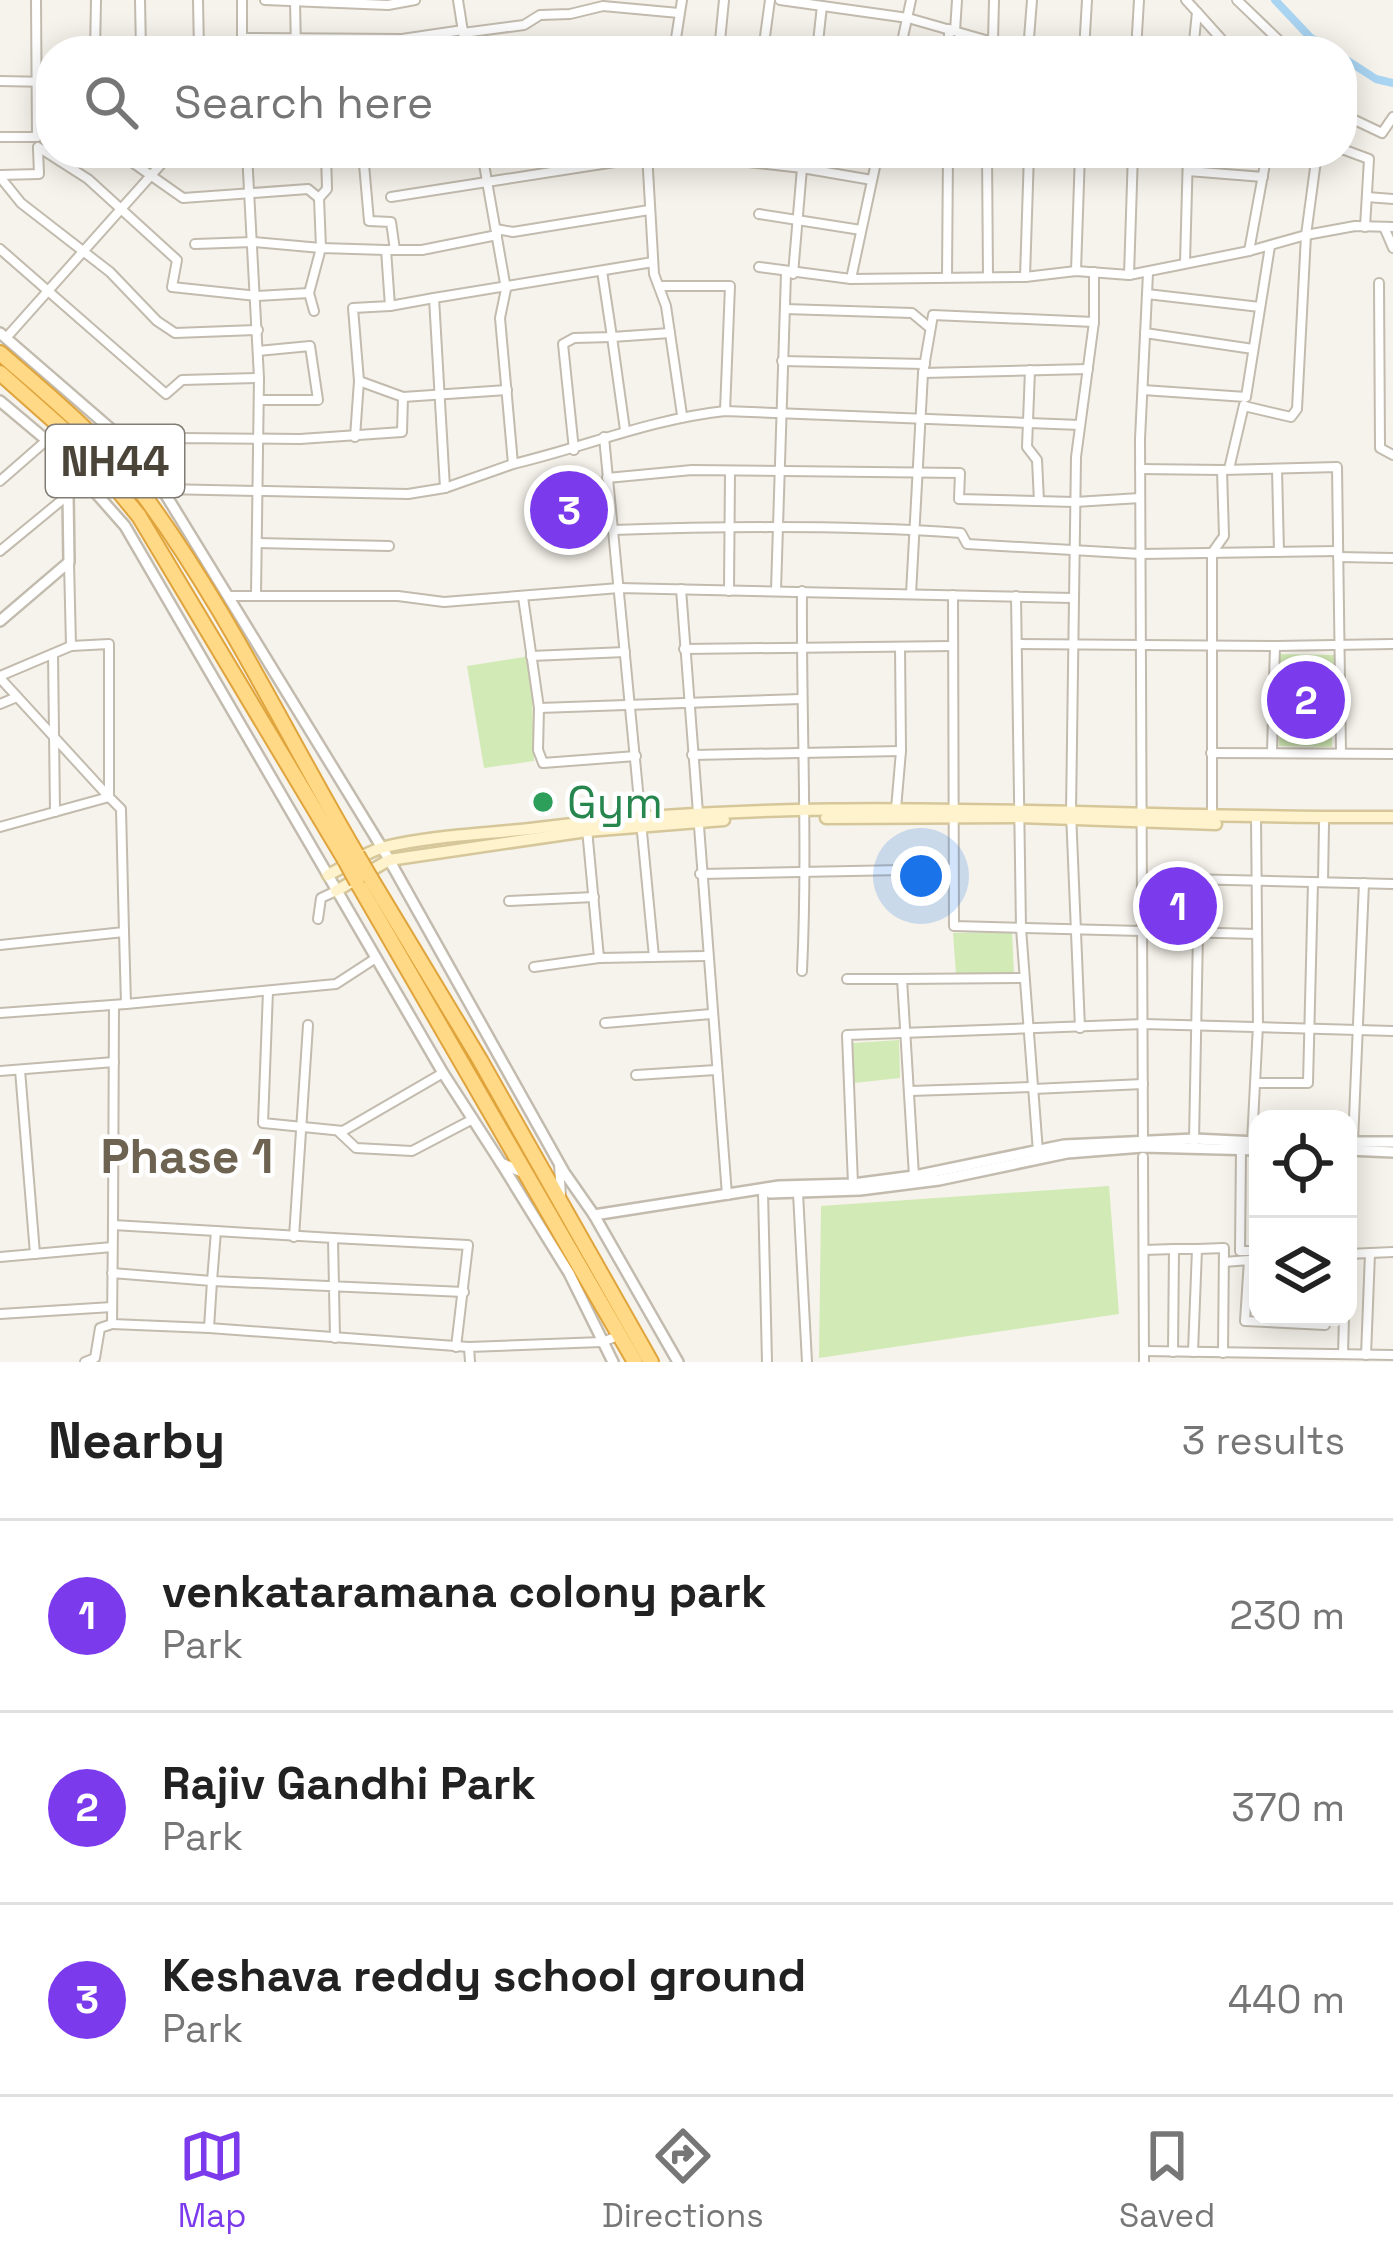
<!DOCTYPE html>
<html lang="en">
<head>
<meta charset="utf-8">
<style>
	:root { --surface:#fff; --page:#f2f2f2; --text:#222; --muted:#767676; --line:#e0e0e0; --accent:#7c3aed }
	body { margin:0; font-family:"Space Grotesk",sans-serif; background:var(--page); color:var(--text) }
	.controls { position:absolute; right:36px; bottom:36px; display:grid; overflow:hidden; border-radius:24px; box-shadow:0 6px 30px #0003 }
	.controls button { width:108px; height:108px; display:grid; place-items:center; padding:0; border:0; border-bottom:3px solid var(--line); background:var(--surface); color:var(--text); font:60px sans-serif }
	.you { position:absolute; left:921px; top:876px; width:42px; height:42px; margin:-30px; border:9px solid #fff; border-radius:50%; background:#1a73e8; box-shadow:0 0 0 18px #1a73e833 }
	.badge { display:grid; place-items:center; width:78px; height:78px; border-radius:50%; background:var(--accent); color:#fff; font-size:39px; font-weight:700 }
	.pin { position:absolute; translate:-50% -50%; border:6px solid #fff; box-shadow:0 3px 12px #0006 }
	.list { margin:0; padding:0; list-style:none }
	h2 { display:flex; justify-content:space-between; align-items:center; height:156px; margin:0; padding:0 48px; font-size:51px }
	h2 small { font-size:39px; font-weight:400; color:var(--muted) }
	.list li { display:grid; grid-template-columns:78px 1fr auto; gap:36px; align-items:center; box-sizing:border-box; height:192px; padding:0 48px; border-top:3px solid var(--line) }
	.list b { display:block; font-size:45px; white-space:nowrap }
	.list p { margin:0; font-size:39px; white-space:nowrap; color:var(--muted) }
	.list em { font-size:39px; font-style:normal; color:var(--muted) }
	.icon { flex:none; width:66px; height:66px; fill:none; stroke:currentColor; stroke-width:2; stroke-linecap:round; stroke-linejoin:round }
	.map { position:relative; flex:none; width:1393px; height:1362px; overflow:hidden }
	.search { position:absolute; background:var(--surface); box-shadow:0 6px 30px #0003; left:36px; right:36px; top:36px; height:132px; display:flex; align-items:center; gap:30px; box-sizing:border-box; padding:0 42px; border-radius:48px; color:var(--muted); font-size:45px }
	.sheet { height:732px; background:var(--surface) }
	nav { display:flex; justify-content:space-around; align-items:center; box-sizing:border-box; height:168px; border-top:3px solid var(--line); background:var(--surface); font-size:33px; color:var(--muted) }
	nav a { display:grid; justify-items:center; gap:6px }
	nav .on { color:var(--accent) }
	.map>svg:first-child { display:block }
	.green { fill:#d2eab5 }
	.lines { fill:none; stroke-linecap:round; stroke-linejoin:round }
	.canal { stroke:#a9d4f2; stroke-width:8 }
	.minor-casing { stroke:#c2bbae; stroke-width:12 }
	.tertiary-casing { stroke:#c2bbae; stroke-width:14 }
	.secondary-casing { stroke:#d6c79b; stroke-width:15 }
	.trunk-casing { stroke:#e0a43c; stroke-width:18 }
	.minor { stroke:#fff; stroke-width:8 }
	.tertiary { stroke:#fff; stroke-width:9 }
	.secondary { stroke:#fff3cd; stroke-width:10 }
	.trunk { stroke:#ffd985; stroke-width:14 }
	.trunk-bridge-casing { stroke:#e0a43c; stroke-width:18; stroke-linecap:butt }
	.trunk-bridge { stroke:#ffd985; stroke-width:14 }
	.leisure-dot { fill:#2e9e5b; stroke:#fff; stroke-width:4.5 }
	.labels { text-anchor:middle; stroke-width:9; stroke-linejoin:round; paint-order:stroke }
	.shield { fill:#fff; stroke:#817c74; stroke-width:3 }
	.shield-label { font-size:42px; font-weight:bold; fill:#4b4439 }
	.leisure-label { font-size:45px; fill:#27864d; stroke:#fff; text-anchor:start }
	.neighbourhood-label { font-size:48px; font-weight:bold; fill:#6e6250; stroke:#fff }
</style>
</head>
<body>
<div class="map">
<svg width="1393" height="1362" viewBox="0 0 1393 1362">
	<rect width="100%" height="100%" fill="#f6f3ec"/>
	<g class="green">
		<path d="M 1280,654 L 1334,655 L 1332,747 L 1279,746 Z"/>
		<path d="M 531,656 L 534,761 L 484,768 L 467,666 Z"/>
		<path d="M 1151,884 L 1206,887 L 1204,925 L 1150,926 Z"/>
		<path d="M 1012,932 L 1014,974 L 956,974 L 953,933 Z"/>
		<path d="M 899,1040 L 900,1078 L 854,1083 L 853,1043 Z"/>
		<path d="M 1109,1186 L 1119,1314 L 819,1358 L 821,1206 Z"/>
	</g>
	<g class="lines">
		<g class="canal">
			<path d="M 1275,0 L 1310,37 L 1332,51"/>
			<path d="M 1342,57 L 1376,79 L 1393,83"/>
		</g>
		<defs>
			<g id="minor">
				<path d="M 140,0 L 141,51"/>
				<path d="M 198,0 L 199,51"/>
				<path d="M 242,0 L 242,38 L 402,39 L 463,30"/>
				<path d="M 265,0 L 388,5 L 415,0"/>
				<path d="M 458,0 L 466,51"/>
				<path d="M 780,0 L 908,18 L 1024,51"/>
				<path d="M 1186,0 L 1197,12 L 1193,51"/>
				<path d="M 1237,0 L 1290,51"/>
				<path d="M 295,1 L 296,51"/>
				<path d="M 1197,12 L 1232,51"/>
				<path d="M 955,31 L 957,0"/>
				<path d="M 463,33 L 524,25 L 540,15 L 570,14 L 603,6 L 679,13"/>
				<path d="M 993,41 L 994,0"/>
				<path d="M 95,51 L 96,0"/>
				<path d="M 674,51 L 682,0"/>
				<path d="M 719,51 L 724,0"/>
				<path d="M 763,51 L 770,0"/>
				<path d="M 817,51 L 822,6"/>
				<path d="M 900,51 L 911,0"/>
				<path d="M 949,51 L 949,29"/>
				<path d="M 1028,51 L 1032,0"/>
				<path d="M 1084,51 L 1087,0"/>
				<path d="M 1136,51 L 1139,0"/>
				<path d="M 0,81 L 51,82"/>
				<path d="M 1342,114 L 1382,133 L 1393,117"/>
				<path d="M 0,137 L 37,137 L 36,0"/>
				<path d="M 38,147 L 88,179 L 177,260 L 172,287 L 257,296 L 309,293 L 314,311"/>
				<path d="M 1342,149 L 1369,159 L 1365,227"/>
				<path d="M 119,153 L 183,198 L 308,189 L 319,198"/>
				<path d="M 247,153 L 259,378 L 256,595"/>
				<path d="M 363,153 L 369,221 L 391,222 L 395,250"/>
				<path d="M 647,153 L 654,274 L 666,306 L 682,415"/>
				<path d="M 674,153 L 709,157 L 710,153"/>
				<path d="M 749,153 L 748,162 L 802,168 L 793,274"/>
				<path d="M 804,153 L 802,168 L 872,180"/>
				<path d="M 987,153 L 988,277"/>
				<path d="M 709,157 L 748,162"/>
				<path d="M 1188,171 L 1263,177"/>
				<path d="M 0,175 L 39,174 L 38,149"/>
				<path d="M 0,177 L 21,203 L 110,272 L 157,321 L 175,333 L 258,330"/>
				<path d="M 391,197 L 647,157"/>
				<path d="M 1367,197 L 1393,199"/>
				<path d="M 759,214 L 861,230"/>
				<path d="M 1384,227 L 1393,248"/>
				<path d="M 496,229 L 513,232 L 649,210"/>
				<path d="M 497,235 L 422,250 L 386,250 L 390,306 L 353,308 L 359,381 L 403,397 L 507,390"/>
				<path d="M 195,244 L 253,242 L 321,248 L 319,198 L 327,189 L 326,153"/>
				<path d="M 0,249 L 166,394 L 182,380 L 259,378"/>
				<path d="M 1249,251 L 1267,153"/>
				<path d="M 1185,263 L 1188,153"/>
				<path d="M 759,267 L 851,279 L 1025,277 L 1076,271 L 1129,275 L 1249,251 L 1306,235 L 1355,226 L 1393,227"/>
				<path d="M 1076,271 L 1080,153"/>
				<path d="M 1129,275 L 1133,153"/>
				<path d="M 947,277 L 948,153"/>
				<path d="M 1025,277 L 1029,153"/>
				<path d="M 851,279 L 878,153"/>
				<path d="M 1379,283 L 1380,448 L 1393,455"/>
				<path d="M 659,286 L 730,286 L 725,411"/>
				<path d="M 309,293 L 321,248 L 386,250"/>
				<path d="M 1147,294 L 1260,307"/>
				<path d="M 390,306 L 434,298"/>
				<path d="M 785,309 L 912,313 L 930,328"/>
				<path d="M 1145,333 L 1253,349"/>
				<path d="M 6,338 L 171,153"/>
				<path d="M 258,351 L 310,346 L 318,400 L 260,400"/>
				<path d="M 782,361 L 925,364"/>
				<path d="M 1088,369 L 923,373 L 933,315 L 1094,322"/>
				<path d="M 1030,370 L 1027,447 L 1037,460 L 1039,501"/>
				<path d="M 1143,390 L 1246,397 L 1270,246"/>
				<path d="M 1244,406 L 1291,417 L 1297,409 L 1306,235 L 1317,153"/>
				<path d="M 625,430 L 612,337 L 670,333"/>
				<path d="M 355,437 L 359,381"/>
				<path d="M 604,437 L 654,957"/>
				<path d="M 574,450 L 563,344 L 574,338 L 612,337 L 602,271"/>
				<path d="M 162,451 L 182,438 L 300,439 L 402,432 L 403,397"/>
				<path d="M 513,464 C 585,447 651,419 725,411 L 1080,425"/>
				<path d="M 1140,469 L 1222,470 L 1224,536 L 1212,553 L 1212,815"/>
				<path d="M 1229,469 L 1244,405"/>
				<path d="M 1277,469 L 1279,552"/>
				<path d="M 1222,470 L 1337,467 L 1341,753"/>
				<path d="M 607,478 L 692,470 L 960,473 L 959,499 L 1075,502 L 1140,498"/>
				<path d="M 0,481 L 47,440"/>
				<path d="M 445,488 L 434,298 L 653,262"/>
				<path d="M 163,489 L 408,494 L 445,488 L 513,464 L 500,318 L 506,289 L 482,153"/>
				<path d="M 613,530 C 729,526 845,525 961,533 L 967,544 L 1141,554 L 1338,551"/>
				<path d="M 257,543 L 389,546"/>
				<path d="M 0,551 L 68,495"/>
				<path d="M 1338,557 L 1393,558"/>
				<path d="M 69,562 L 71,646"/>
				<path d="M 681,589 L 727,1195"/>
				<path d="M 776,590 L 786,273"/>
				<path d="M 729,591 L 730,471"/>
				<path d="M 911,594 L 923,373"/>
				<path d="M 953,595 L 954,926 L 1257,934"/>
				<path d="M 228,596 L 398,596 L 444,602 L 619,588 L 1073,598"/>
				<path d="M 1016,596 L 1021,928 L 1038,1152"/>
				<path d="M 523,597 L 539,708 L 538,750 L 543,763 L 636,756"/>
				<path d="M 1017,644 L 1275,646 L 1272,752"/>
				<path d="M 1275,646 L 1393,644"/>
				<path d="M 684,649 L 953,646"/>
				<path d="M 53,654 L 55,812"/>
				<path d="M 531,656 L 625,652"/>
				<path d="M 0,676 L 71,646 L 109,644 L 109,797 L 121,809 L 124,932"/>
				<path d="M 0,678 L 109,797 L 0,827"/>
				<path d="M 0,704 L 17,697"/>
				<path d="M 539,708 L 801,699"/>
				<path d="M 1211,753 L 1393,754"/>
				<path d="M 692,755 L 901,751"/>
				<path d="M 896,809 L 901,751 L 900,647"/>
				<path d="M 587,829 L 599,958"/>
				<path d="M 700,874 L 953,869"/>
				<path d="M 1142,878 L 1393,884"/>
				<path d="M 1323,882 L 1324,824"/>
				<path d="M 509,901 L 594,897"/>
				<path d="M 318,919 L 321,898 L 336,891"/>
				<path d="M 0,945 L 124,932 L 126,1004 L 336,984 L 376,958"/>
				<path d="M 534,967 L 599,958 L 706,956"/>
				<path d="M 802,971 C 808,844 801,718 802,591"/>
				<path d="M 847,979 L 902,979"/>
				<path d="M 268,991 L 263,1123 L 343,1131 L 443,1073"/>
				<path d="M 0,1013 L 126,1004"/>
				<path d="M 605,1023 L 711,1014"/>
				<path d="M 1080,1028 L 1071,812 L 1076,457 L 1094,322 L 1094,272"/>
				<path d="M 20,1070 L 35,1254"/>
				<path d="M 0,1071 L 114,1062"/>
				<path d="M 636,1075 L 716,1070"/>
				<path d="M 1257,1083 L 1308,1083 L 1313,882"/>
				<path d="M 1033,1089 L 1143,1084"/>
				<path d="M 910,1091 L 1032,1087"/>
				<path d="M 339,1132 L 356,1148 L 412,1151 L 473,1119"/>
				<path d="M 1194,1141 L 1198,933"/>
				<path d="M 1252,1142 L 1258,1025 L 1256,817"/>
				<path d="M 1353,1142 L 1364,883"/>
				<path d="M 1143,1146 L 1140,439 L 1148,273"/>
				<path d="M 1241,1149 L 1240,1251 L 1258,1251"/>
				<path d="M 1143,1157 L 1144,1362"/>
				<path d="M 559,1164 L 561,1197"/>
				<path d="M 914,1176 L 902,979 L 1024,978"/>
				<path d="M 853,1184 L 847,1035 L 1144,1024 L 1393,1031"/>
				<path d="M 763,1192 L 767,1362"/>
				<path d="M 798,1193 L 807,1362"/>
				<path d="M 113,1225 L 216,1231"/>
				<path d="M 294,1237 L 308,1025"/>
				<path d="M 333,1238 L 468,1245 L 456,1347"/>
				<path d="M 1174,1249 L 1197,1249 L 1193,1352"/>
				<path d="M 1197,1249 L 1224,1248 L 1223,1353"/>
				<path d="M 1144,1250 L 1174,1249 L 1173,1352"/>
				<path d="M 1348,1254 L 1393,1252"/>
				<path d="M 0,1257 L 112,1247"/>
				<path d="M 1224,1262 L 1249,1260 L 1245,1321 L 1325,1325 L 1326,1317"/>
				<path d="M 112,1273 L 212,1281 L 209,1328 L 112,1324 L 113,1225 L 114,1005"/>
				<path d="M 0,1314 L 112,1307"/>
				<path d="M 209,1328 L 469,1347"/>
				<path d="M 335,1338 L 333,1238 L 216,1231 L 212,1281 L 464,1292"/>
				<path d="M 1145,1351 L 1393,1355"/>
				<path d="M 1343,1354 L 1344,1317"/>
				<path d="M 1366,1355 L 1370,1253"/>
				<path d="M 85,1362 L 95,1358 L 100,1328 L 112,1324"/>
				<path d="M 470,1362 L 469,1347 L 602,1342 L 618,1336"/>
			</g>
			<g id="tertiary">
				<path d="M 0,333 L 142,456 L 387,856 L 564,1172 L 594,1215 L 678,1362"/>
				<path d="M 0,401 L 57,449 L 125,526 L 443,1073 L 501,1163 L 522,1172"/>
				<path d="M 0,621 L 69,562 L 68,495 L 84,479"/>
				<path d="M 1348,1142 L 1393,1142"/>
				<path d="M 1348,1150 L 1393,1152"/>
				<path d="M 501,1163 L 569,1273 L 613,1362"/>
				<path d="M 770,1193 L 860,1190 L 939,1180 L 1067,1153 L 1143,1147 L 1258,1150"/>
				<path d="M 594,1215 L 779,1186 L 853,1184 L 914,1176 L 1064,1145 L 1194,1139 L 1258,1142"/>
			</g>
			<g id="secondary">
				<path d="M 826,818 L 1019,817 L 1216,824"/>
				<path d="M 328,875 C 346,866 365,852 385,847 C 434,835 488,834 538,828 C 822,792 1108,819 1393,817"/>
				<path d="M 336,891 L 389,860 L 587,831 L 724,820"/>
			</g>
			<g id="trunk">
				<path d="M 0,353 C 49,396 100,437 139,489 C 224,602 285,733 357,855"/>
				<path d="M 0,373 L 80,444 L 139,516 L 345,860"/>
				<path d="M 371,879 L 480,1060 L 651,1362"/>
				<path d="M 357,882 L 635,1362"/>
			</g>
		</defs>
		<use href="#minor" class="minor-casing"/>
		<use href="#tertiary" class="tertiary-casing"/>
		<use href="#secondary" class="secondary-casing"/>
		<use href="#trunk" class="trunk-casing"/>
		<use href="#minor" class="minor"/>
		<use href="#tertiary" class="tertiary"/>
		<use href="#secondary" class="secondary"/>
		<use href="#trunk" class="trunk"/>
		<defs>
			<g id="trunk-bridge">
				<path d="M 357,855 L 371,879"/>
				<path d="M 345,860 L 357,882"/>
			</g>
		</defs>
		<use href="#trunk-bridge" class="trunk-bridge-casing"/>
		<use href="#trunk-bridge" class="trunk-bridge"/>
	</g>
	<circle class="leisure-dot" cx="543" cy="802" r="12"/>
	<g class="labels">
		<rect class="shield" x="46" y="425" width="138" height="72" rx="9"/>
		<g class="shield-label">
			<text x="115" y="476">NH44</text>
		</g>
		<g class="leisure-label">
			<text x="567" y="818">Gym</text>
		</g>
		<g class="neighbourhood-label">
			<text x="187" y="1173">Phase 1</text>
		</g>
	</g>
</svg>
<div class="controls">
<button><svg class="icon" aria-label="locate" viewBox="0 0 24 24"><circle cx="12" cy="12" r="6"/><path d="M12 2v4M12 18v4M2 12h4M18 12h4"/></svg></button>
<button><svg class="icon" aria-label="layers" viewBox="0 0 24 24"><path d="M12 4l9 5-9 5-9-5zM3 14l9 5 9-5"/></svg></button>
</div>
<div class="you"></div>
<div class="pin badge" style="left:1178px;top:906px">1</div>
<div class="pin badge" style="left:1306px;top:700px">2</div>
<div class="pin badge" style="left:569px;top:510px">3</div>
<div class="search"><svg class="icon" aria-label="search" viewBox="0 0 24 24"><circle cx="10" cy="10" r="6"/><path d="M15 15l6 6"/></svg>Search here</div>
</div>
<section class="sheet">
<h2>Nearby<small>3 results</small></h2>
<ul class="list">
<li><span class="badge">1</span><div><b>venkataramana colony park</b><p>Park</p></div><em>230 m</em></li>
<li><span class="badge">2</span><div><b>Rajiv Gandhi Park</b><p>Park</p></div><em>370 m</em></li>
<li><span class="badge">3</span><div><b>Keshava reddy school ground</b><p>Park</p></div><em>440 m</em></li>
</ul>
</section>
<nav>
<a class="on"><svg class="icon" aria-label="map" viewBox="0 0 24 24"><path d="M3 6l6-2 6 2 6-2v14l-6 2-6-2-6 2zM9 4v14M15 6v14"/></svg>Map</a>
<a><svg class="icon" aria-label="directions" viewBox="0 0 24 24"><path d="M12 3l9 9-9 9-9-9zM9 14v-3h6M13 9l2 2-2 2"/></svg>Directions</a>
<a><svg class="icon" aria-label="saved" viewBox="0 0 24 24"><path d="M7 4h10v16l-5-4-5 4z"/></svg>Saved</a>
</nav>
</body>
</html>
